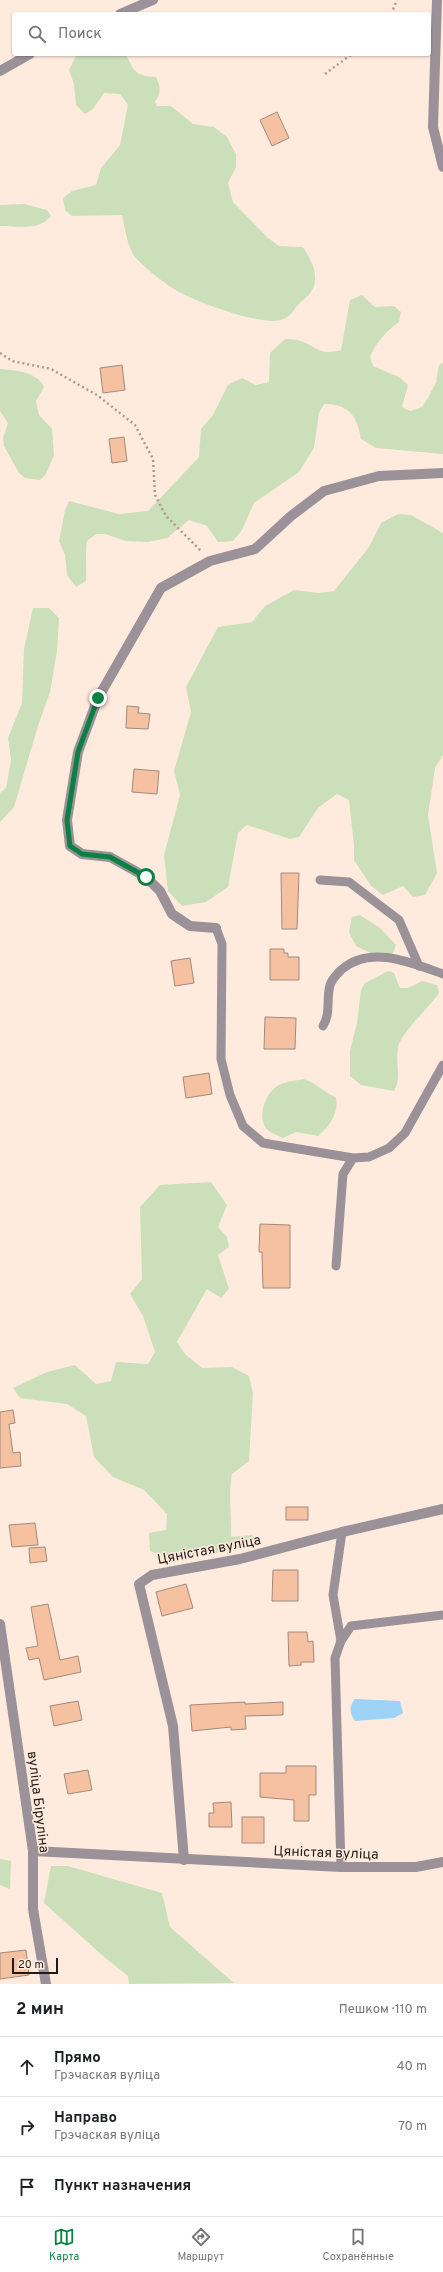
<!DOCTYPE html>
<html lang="ru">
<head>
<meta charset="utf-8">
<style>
	:root { --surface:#fff; --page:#f2f2f2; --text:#202124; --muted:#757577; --line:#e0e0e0; --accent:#0b8043 }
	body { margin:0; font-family:Overpass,sans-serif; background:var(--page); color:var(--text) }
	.scale { position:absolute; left:12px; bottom:10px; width:46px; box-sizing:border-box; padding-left:4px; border:2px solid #211913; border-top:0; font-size:11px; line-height:14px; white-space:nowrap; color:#211913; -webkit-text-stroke:3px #ffebde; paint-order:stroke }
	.stop { position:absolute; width:12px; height:12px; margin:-9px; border:3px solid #0b8043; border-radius:50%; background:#fff }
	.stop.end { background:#0b8043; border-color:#fff; box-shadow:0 1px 4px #0008 }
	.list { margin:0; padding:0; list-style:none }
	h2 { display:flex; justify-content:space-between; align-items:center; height:52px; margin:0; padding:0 16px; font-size:17px }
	h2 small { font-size:13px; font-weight:400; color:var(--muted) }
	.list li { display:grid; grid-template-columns:26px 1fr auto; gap:12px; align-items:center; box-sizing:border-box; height:60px; padding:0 16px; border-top:1px solid var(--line) }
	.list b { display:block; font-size:15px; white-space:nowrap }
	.list p { margin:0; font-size:13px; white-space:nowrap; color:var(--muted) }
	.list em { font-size:13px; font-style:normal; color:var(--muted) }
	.icon { flex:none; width:22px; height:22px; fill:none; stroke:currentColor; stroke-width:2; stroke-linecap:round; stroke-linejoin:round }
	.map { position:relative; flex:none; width:443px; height:1984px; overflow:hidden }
	.search { position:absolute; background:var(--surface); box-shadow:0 1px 3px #0004; left:12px; right:12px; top:12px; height:44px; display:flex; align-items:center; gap:10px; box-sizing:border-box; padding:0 14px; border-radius:4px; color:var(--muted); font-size:15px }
	.sheet { height:232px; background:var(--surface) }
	nav { display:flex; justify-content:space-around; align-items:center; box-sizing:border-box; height:56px; border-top:1px solid var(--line); background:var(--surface); font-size:11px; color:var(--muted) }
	nav a { display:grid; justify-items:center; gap:2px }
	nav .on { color:var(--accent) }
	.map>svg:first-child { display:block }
	.green { fill:#cbe0ba }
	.water { fill:#9cd3f6 }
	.building { fill:#f5c1a0; stroke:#a18a7c }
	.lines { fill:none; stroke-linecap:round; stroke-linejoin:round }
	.path { stroke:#aa9b90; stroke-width:2.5; stroke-dasharray:2 3; stroke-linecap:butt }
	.service { stroke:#9b9299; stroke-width:9 }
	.minor { stroke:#9b9299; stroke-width:10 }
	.route { stroke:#0b8043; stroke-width:5 }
	.labels { text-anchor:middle; stroke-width:3; stroke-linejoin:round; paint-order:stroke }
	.street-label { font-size:14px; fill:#211913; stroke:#ffebde }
</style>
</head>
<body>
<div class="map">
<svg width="443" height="1984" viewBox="0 0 443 1984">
	<rect width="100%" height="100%" fill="#ffebde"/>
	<g class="green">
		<path d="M 77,54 L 126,54 C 134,72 136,76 156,77 C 161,87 161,93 155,102 L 157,106 L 171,106 L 193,124 L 214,127 L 227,137 L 236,154 L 236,167 L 228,183 L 233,202 L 267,237 L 279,246 L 303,247 C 315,266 323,285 303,300 C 295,306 292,317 281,320 C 261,326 192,301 174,289 C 164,283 141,265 134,256 C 127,245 125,228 122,215 L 72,216 L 65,210 L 63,198 L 72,191 L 96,185 L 101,168 L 120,145 L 128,105 L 120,94 L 104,93 L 93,109 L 85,114 L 76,105 L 74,84 L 69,70 Z"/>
		<path d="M 24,204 L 47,210 L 51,216 C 40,231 17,226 0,226 L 0,205 Z"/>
		<path d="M 362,295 L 375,307 L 394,306 L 401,312 L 399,322 C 386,331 377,342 370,356 L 373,366 L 399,377 L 408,385 L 402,407 L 410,411 L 422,407 L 429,396 L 436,382 L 439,365 L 443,363 L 443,454 L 376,448 L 361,439 C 357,416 349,404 324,404 L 319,413 L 314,448 L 299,472 L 254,503 L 242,530 L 233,541 L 218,542 L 207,526 L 189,520 L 167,538 L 148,542 L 126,541 L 105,534 L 96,534 L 87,541 C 85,554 87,567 86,581 L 76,587 L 67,575 L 65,555 L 59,541 L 65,510 L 69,501 L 119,514 L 148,511 L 199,457 L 201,429 L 213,415 L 228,385 L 242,378 L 256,385 L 269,382 L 270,353 L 285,339 C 290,339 296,339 300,341 C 319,347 318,356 341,350 L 350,300 Z"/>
		<path d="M 0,369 C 15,370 38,372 44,387 L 36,401 L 39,415 L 52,429 L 54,455 L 46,474 L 40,480 L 25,478 L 19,473 L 4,446 L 3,438 L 8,423 L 0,411 Z"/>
		<path d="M 398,514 L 411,515 L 443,533 L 443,755 L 435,768 L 428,815 L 437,873 L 425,895 L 413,897 L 403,886 L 383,895 L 371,886 L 354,860 L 354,846 L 349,800 L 337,794 L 318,808 L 299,837 L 290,839 L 247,825 L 238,833 L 228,887 L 206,902 L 182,906 L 168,891 L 164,855 L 180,795 L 174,771 L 191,712 L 186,687 L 218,627 L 252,622 L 265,606 L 294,590 L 319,593 L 334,591 L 369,547 L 381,523 Z"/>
		<path d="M 33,608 L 49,608 L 59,618 L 57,651 L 50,692 L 38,726 L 14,807 L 0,822 L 0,793 L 6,788 L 11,760 L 8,738 L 22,703 L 24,649 Z"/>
		<path d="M 360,915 L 380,928 L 396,945 L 393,953 L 377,956 L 356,946 L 349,932 L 352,917 Z"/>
		<path d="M 388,971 L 394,973 L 400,988 L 408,988 L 422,981 L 437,985 L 439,993 C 430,1007 400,1033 398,1048 C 395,1063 402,1078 394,1091 L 361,1085 L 350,1076 L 350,1051 L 357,1023 L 361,990 L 365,983 Z"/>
		<path d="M 303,1079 C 316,1082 324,1093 336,1097 C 339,1113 330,1126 318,1136 L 296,1132 L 283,1138 C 279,1136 273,1134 269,1131 C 255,1120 265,1092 279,1085 C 286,1081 295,1081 303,1079 Z"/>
		<path d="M 211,1182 L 227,1205 L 218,1227 L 227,1237 L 229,1247 L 218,1255 L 229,1289 L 221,1298 L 207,1289 L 177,1342 L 185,1354 L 202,1368 L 232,1367 L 249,1376 L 253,1393 L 249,1461 L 232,1474 C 228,1495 232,1516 231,1537 L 252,1535 L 258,1542 C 226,1552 182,1564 150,1551 L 149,1533 L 166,1530 L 167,1514 L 144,1490 L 113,1477 L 94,1457 L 86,1416 L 67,1404 L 20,1398 L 13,1388 L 47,1372 L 75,1365 L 96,1384 L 111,1381 L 116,1362 L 148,1364 L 155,1352 L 143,1316 L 130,1294 L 142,1279 L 140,1207 L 160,1185 Z"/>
		<path d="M 0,1859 L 11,1861 L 10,1889 L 0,1885 Z"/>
		<path d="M 51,1866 L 68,1866 L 162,1893 L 170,1927 L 234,1983 L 129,1984 L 128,1976 L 103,1956 L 44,1903 Z"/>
	</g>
	<path class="water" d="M 355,1699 L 400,1701 L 403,1713 L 394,1718 L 355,1721 C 349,1712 349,1707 355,1699 Z"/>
	<g class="building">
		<path d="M 277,112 L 289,138 L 272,146 L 260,120 Z"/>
		<path d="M 122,365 L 125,390 L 103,393 L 100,368 Z"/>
		<path d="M 124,437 L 127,461 L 112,463 L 109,439 Z"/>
		<path d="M 127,706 L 139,707 L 138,713 L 150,714 L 148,729 L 126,728 Z"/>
		<path d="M 134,769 L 159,771 L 157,794 L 132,792 Z"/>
		<path d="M 281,873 L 299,873 L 297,929 L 282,929 Z"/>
		<path d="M 270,949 L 284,949 L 284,953 L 288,953 L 288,957 L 299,957 L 299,980 L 270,980 Z"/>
		<path d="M 190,958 L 194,983 L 175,986 L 171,961 Z"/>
		<path d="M 265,1017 L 296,1018 L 295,1049 L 264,1049 Z"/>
		<path d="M 209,1073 L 212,1094 L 186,1098 L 183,1077 Z"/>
		<path d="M 260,1224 L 290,1225 L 290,1288 L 263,1288 L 262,1252 L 259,1252 Z"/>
		<path d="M 13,1410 L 15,1423 L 9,1424 L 13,1453 L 20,1452 L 21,1466 L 0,1468 L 0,1412 Z"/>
		<rect x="286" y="1507" width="22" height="13"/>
		<path d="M 35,1523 L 38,1545 L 12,1547 L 9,1525 Z"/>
		<path d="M 45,1547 L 47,1561 L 30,1563 L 29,1548 Z"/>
		<path d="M 273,1570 L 298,1570 L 298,1601 L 272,1601 Z"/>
		<path d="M 186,1584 L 193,1608 L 162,1616 L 156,1592 Z"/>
		<path d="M 48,1604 L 60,1660 L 78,1656 L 81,1672 L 44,1680 L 39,1658 L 29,1660 L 26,1648 L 38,1646 L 31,1607 Z"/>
		<path d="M 288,1632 L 307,1632 L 308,1642 L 313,1641 L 314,1662 L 301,1662 L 301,1665 L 289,1666 Z"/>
		<path d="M 78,1701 L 82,1720 L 54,1726 L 50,1706 Z"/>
		<path d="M 245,1702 L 245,1704 L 283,1702 L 283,1715 L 245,1716 L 246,1729 L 231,1730 L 231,1727 L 192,1731 L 190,1705 Z"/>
		<path d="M 286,1766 L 316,1766 L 316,1795 L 309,1795 L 309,1821 L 294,1821 L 294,1800 L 260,1797 L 260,1773 L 286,1773 Z"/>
		<path d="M 88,1770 L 92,1790 L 68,1794 L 64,1774 Z"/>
		<path d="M 231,1802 L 232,1827 L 209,1827 L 209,1813 L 214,1813 L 213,1803 Z"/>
		<rect x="242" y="1817" width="22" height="26"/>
		<path d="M 26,1950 L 29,1975 L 0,1979 L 0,1953 Z"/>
	</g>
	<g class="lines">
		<g class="path">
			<path d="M 391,14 L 397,0"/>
			<path d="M 325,74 L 352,54"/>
			<path d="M 0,353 L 12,361 L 51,369 L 97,395 L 135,425 L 153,459 L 155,495 L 166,516 L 202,552"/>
		</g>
		<g class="service">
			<path d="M 320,880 L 349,882 L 399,920 L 419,966"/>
			<path d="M 216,928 L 222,944 L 221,1059 L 230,1095 L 243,1126 L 263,1143 L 353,1158 L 369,1157 L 389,1148 L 405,1133 L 443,1065"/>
			<path d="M 323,1026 C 331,1013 326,1000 330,985 C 332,979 337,974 341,970 C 370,944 412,963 443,974"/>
			<path d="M 336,1266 L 343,1174 L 353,1158"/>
			<path d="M 341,1641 L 333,1595 L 342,1532"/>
			<path d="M 341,1867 L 335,1658 L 341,1641 L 351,1626 L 443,1615"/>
		</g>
		<g class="minor">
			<path d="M 437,0 L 433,127 L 443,167"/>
			<path d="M 120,14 L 153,0"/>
			<path d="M 0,71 L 30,54"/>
			<path d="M 216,928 L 190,926 L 172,914 L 160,891 L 146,877 L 110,857 L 82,854 L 70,846 L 67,820 L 78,752 L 98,698 L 161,588 L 210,561 L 255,549 L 291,516 L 324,491 L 379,476 L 443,473"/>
			<path d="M 0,1624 L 33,1851 L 33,1909 L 46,1984"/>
			<path d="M 33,1851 L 341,1867 L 416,1867 L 443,1862"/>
			<path d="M 184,1860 L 173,1726 L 139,1584 L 152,1575 L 240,1559 L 342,1532 L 443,1509"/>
		</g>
	</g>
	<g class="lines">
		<path class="route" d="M 98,698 L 78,752 L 67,820 L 70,846 L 82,854 L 110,857 L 146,877"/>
	</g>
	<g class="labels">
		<g class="street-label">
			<text transform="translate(209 1549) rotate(-11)" y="5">Цяністая вуліца</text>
			<text transform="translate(39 1802) rotate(83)" y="5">вуліца Біруліна</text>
			<text transform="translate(326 1852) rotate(2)" y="5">Цяністая вуліца</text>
		</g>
	</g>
</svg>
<div class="scale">20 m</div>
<div class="stop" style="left:146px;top:877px"></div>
<div class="stop end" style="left:98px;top:698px"></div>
<div class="search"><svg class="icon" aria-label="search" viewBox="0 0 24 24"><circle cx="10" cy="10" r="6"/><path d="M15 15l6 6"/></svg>Поиск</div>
</div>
<section class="sheet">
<h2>2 мин<small>Пешком · 110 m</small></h2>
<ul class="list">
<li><svg class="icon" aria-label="ahead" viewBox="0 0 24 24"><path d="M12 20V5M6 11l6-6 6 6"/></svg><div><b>Прямо</b><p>Грэчаская вуліца</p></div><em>40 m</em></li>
<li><svg class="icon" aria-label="right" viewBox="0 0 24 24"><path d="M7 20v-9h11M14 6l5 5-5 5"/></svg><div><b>Направо</b><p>Грэчаская вуліца</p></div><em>70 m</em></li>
<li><svg class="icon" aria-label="arrive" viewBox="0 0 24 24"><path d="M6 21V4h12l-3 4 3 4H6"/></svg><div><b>Пункт назначения</b></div></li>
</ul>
</section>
<nav>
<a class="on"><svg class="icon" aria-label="map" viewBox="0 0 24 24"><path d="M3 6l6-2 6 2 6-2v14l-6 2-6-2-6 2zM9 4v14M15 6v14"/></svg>Карта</a>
<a><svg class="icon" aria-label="directions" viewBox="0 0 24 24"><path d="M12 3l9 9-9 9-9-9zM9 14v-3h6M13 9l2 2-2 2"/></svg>Маршрут</a>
<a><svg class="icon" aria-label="saved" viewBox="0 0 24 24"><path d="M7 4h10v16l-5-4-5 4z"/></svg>Сохранённые</a>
</nav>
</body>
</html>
